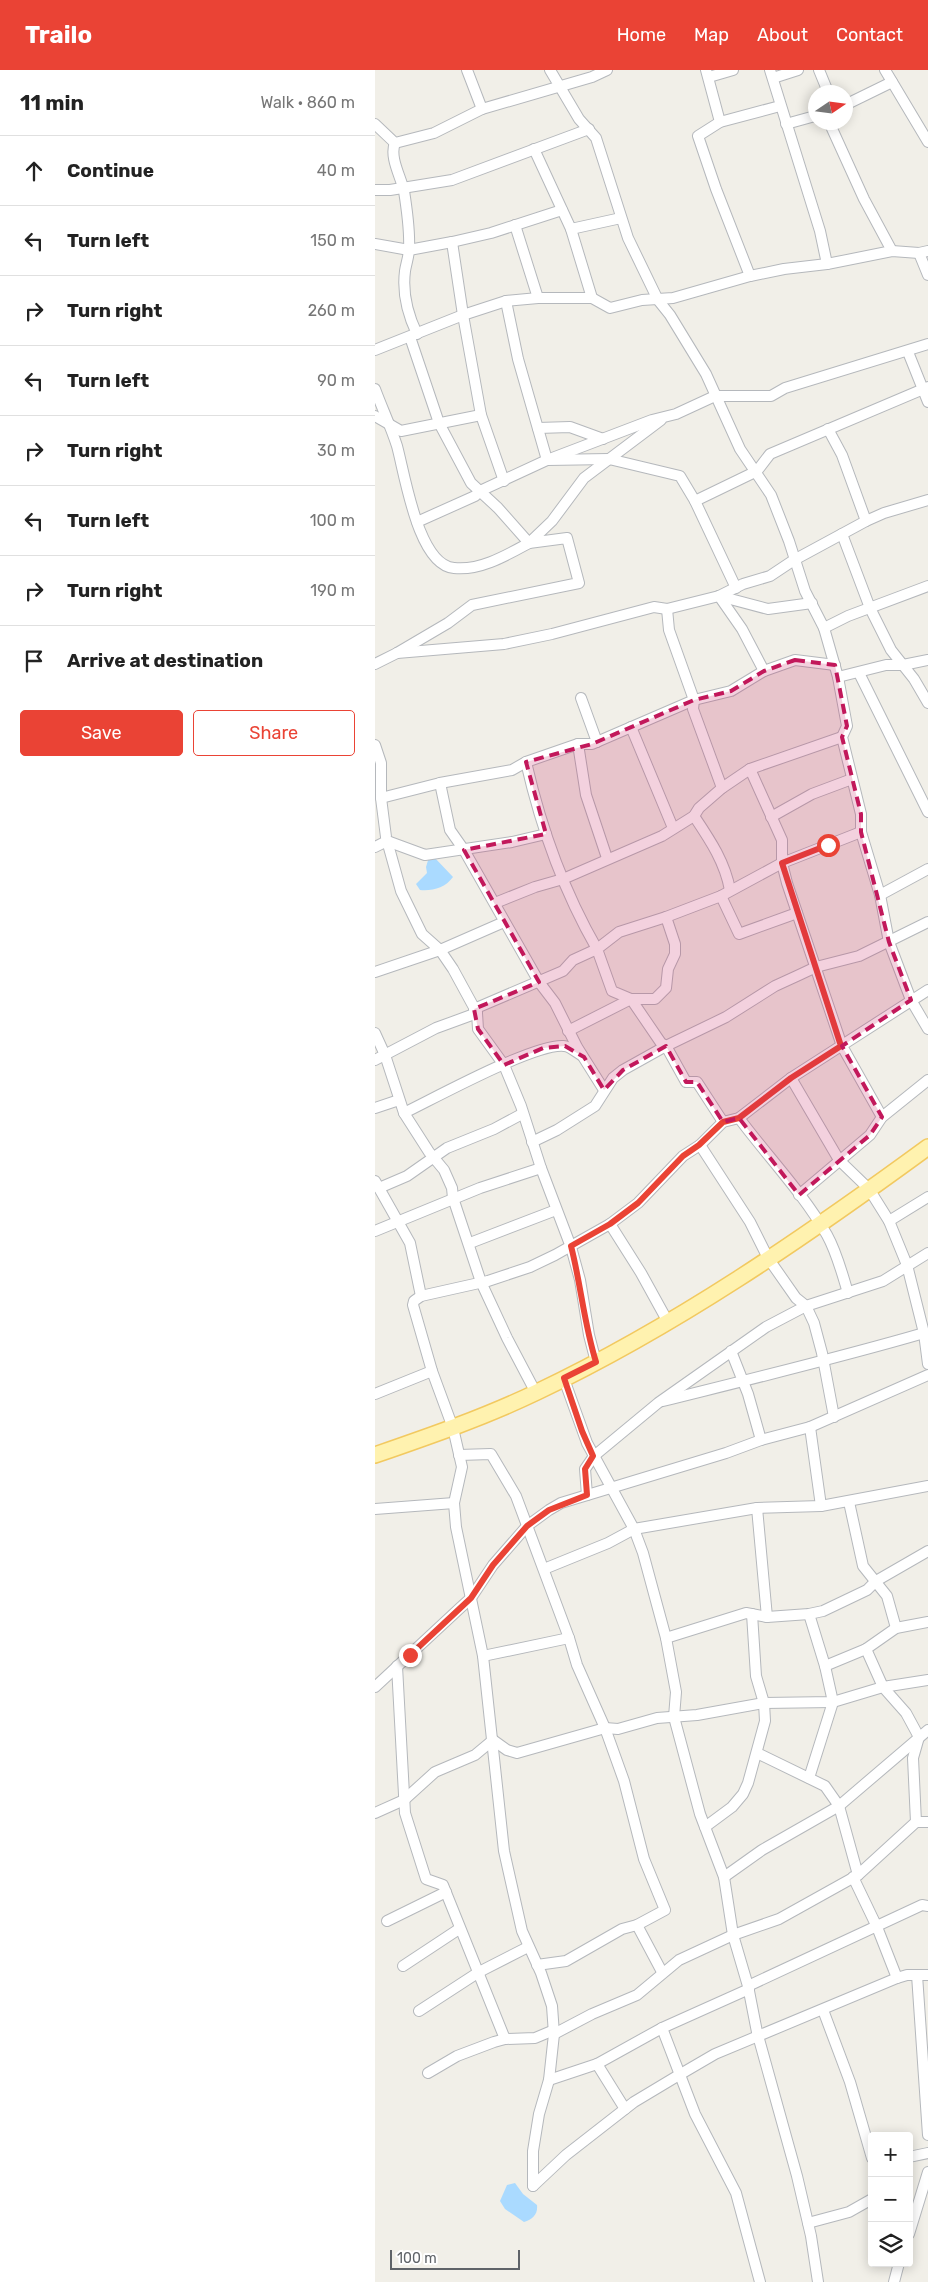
<!DOCTYPE html>
<html lang="en">
<head>
<meta charset="utf-8">
<style>
	:root { --surface:#fff; --page:#f6f6f6; --text:#222; --muted:#767676; --line:#e0e0e0; --accent:#ea4335 }
	body { margin:0; font-family:Rubik,sans-serif; background:var(--page); color:var(--text) }
	.controls { position:absolute; right:15px; bottom:15px; display:grid; overflow:hidden; border-radius:5px; box-shadow:0 2px 12px #0003 }
	.controls button { width:45px; height:45px; display:grid; place-items:center; padding:0; border:0; border-bottom:1px solid var(--line); background:var(--surface); color:var(--text); font:25px sans-serif }
	.compass { position:absolute; left:433px; top:15px; width:45px; height:45px; border-radius:50%; background:var(--surface); box-shadow:0 2px 12px #0003; rotate:77deg }
	.scale { position:absolute; left:15px; bottom:12px; width:130px; box-sizing:border-box; padding-left:5px; border:2px solid #5f6368; border-top:0; font-size:14px; line-height:18px; white-space:nowrap; color:#5f6368; -webkit-text-stroke:4px #fff; paint-order:stroke }
	.stop { position:absolute; width:15px; height:15px; margin:-11px; border:4px solid #ea4335; border-radius:50%; background:#fff }
	.stop.end { background:#ea4335; border-color:#fff; box-shadow:0 1px 5px #0008 }
	.list { margin:0; padding:0; list-style:none }
	h2 { display:flex; justify-content:space-between; align-items:center; height:65px; margin:0; padding:0 20px; font-size:21px }
	h2 small { font-size:16px; font-weight:400; color:var(--muted) }
	.list li { display:grid; grid-template-columns:32px 1fr auto; gap:15px; align-items:center; box-sizing:border-box; height:70px; padding:0 20px; border-top:1px solid var(--line) }
	.list b { display:block; font-size:19px; white-space:nowrap }
	.list em { font-size:16px; font-style:normal; color:var(--muted) }
	.actions { display:flex; gap:10px; padding:15px 20px }
	.actions a { flex:1; padding:11px 0; border:1px solid var(--accent); border-radius:5px; text-align:center; font-size:18px; color:var(--accent) }
	.actions .main { background:var(--accent); color:#fff }
	.icon { flex:none; width:28px; height:28px; fill:none; stroke:currentColor; stroke-width:2; stroke-linecap:round; stroke-linejoin:round }
	.map { position:relative; flex:none; width:553px; height:2212px; overflow:hidden }
	header { display:flex; align-items:center; gap:30px; box-sizing:border-box; height:70px; padding:0 25px; background:var(--accent); color:#fff }
	header strong { font-size:24px }
	nav { display:flex; gap:28px; margin-inline-start:auto; font-size:18px }
	main { display:flex }
	aside { flex:1; background:var(--surface) }
	.map>svg:first-child { display:block }
	.water { fill:#aadaff }
	.lines { fill:none; stroke-linecap:round; stroke-linejoin:round }
	.minor-casing { stroke:#b5b8bc; stroke-width:12 }
	.primary-casing { stroke:#f2c960; stroke-width:18 }
	.minor { stroke:#fff; stroke-width:10 }
	.primary { stroke:#fff2af; stroke-width:15 }
	.route { stroke:#ea4335; stroke-width:6 }
	.marked { fill:#c2185b; fill-opacity:0.2; stroke:#c2185b; stroke-width:4; stroke-dasharray:10 6; stroke-linejoin:round }
</style>
</head>
<body>
<header>
<strong>Trailo</strong>
<nav><a>Home</a><a>Map</a><a>About</a><a>Contact</a></nav>
</header>
<main>
<aside>
<h2>11 min<small>Walk · 860 m</small></h2>
<ul class="list">
<li><svg class="icon" aria-label="ahead" viewBox="0 0 24 24"><path d="M12 20V5M6 11l6-6 6 6"/></svg><div><b>Continue</b></div><em>40 m</em></li>
<li><svg class="icon" aria-label="left" viewBox="0 0 24 24"><path d="M17 20v-9H6M10 6l-5 5 5 5"/></svg><div><b>Turn left</b></div><em>150 m</em></li>
<li><svg class="icon" aria-label="right" viewBox="0 0 24 24"><path d="M7 20v-9h11M14 6l5 5-5 5"/></svg><div><b>Turn right</b></div><em>260 m</em></li>
<li><svg class="icon" aria-label="left" viewBox="0 0 24 24"><path d="M17 20v-9H6M10 6l-5 5 5 5"/></svg><div><b>Turn left</b></div><em>90 m</em></li>
<li><svg class="icon" aria-label="right" viewBox="0 0 24 24"><path d="M7 20v-9h11M14 6l5 5-5 5"/></svg><div><b>Turn right</b></div><em>30 m</em></li>
<li><svg class="icon" aria-label="left" viewBox="0 0 24 24"><path d="M17 20v-9H6M10 6l-5 5 5 5"/></svg><div><b>Turn left</b></div><em>100 m</em></li>
<li><svg class="icon" aria-label="right" viewBox="0 0 24 24"><path d="M7 20v-9h11M14 6l5 5-5 5"/></svg><div><b>Turn right</b></div><em>190 m</em></li>
<li><svg class="icon" aria-label="arrive" viewBox="0 0 24 24"><path d="M6 21V4h12l-3 4 3 4H6"/></svg><div><b>Arrive at destination</b></div></li>
</ul>
<div class="actions"><a class="main">Save</a><a>Share</a></div>
</aside>
<div class="map">
<svg width="553" height="2212" viewBox="0 0 553 2212">
	<rect width="100%" height="100%" fill="#f1efe8"/>
	<g class="water">
		<path d="M 54,787 L 59,787 L 78,807 C 70,818 58,821 45,820 L 41,814 L 52,803 L 51,797 Z"/>
		<path d="M 140,2113 L 148,2124 L 162,2135 C 163,2144 158,2149 149,2152 L 130,2139 L 125,2131 L 132,2115 Z"/>
	</g>
	<g class="lines">
		<defs>
			<g id="minor">
				<path d="M 92,0 L 107,39"/>
				<path d="M 175,0 L 204,49 L 221,68 L 253,168 L 283,230 L 295,245 L 331,304 L 365,379 L 396,425 L 414,471 L 430,521 L 449,558 L 463,607 L 472,656 L 467,667 L 486,744 L 486,762 L 505,825 L 514,872 L 536,930 L 553,959"/>
				<path d="M 331,0 L 345,52"/>
				<path d="M 395,0 L 445,161 L 452,194"/>
				<path d="M 444,0 L 453,22"/>
				<path d="M 510,0 L 553,72"/>
				<path d="M 334,7 L 358,0"/>
				<path d="M 398,8 L 423,0"/>
				<path d="M 470,35 L 517,12"/>
				<path d="M 454,52 L 489,129 L 517,181"/>
				<path d="M 0,54 L 20,73 L 59,63 L 107,39 L 217,7 L 232,0"/>
				<path d="M 411,54 L 440,46"/>
				<path d="M 20,73 C 14,87 26,107 29,121 C 32,140 35,160 34,179 C 34,186 31,194 30,201 C 27,224 33,245 42,264"/>
				<path d="M 159,79 L 196,159 L 217,228"/>
				<path d="M 0,120 L 15,120 L 77,110 L 214,59"/>
				<path d="M 140,155 L 163,228"/>
				<path d="M 196,159 L 246,148"/>
				<path d="M 77,172 L 88,245 L 106,345 L 129,411"/>
				<path d="M 0,174 L 34,180 L 77,172 L 116,163 L 187,140"/>
				<path d="M 544,183 L 553,205"/>
				<path d="M 375,206 L 341,119 L 323,66 L 345,52 L 405,36"/>
				<path d="M 131,231 L 143,289 L 172,390 L 234,389 L 305,406 L 320,431 L 361,518"/>
				<path d="M 0,280 L 88,245 L 131,231 L 163,228 L 217,228 L 235,238 L 267,230 L 298,228 L 375,206 L 409,199 L 452,194 L 517,181 L 544,183 L 553,181"/>
				<path d="M 533,282 L 553,332"/>
				<path d="M 0,319 C 7,338 16,357 22,376 C 30,405 43,495 79,498 C 105,501 132,485 154,473 L 123,438 L 96,413 L 64,353 L 35,267"/>
				<path d="M 0,346 L 26,361 L 106,345"/>
				<path d="M 163,358 L 195,357 L 228,369"/>
				<path d="M 453,359 L 467,385 L 491,451"/>
				<path d="M 320,431 L 382,401 L 395,384 L 553,317"/>
				<path d="M 42,452 L 100,426 L 105,421 L 172,390 L 277,350 L 301,344 L 340,326 L 396,326 L 410,318 L 553,274"/>
				<path d="M 467,464 L 495,538 L 516,580 L 539,609 L 553,633"/>
				<path d="M 344,526 L 393,539 L 437,533"/>
				<path d="M 344,526 L 367,559 L 389,601"/>
				<path d="M 292,539 L 294,560 L 319,630 L 318,639 L 347,718"/>
				<path d="M 449,558 L 473,546 L 553,516"/>
				<path d="M 22,583 L 129,574 L 177,564 L 279,537 L 292,539 L 344,526 L 368,514 L 395,506 L 419,490 L 491,451 L 509,443 L 553,430"/>
				<path d="M 0,594 L 22,583 L 73,553 L 97,535 L 204,513 L 192,468 L 154,473 L 177,451 L 209,408 L 286,350"/>
				<path d="M 484,603 L 553,742"/>
				<path d="M 463,607 L 511,595 L 528,595 L 553,590"/>
				<path d="M 206,628 L 222,672"/>
				<path d="M 256,657 L 298,758"/>
				<path d="M 203,674 L 211,725 L 232,788"/>
				<path d="M 0,675 L 6,693 L 6,728 L 11,767 L 26,821 L 47,864 L 65,880 L 78,899 L 102,943 L 103,959 L 129,995 L 146,1036 L 166,1098 L 196,1177 L 205,1210 L 214,1265 L 221,1292"/>
				<path d="M 375,699 L 407,770 L 407,793 L 412,813 L 467,976 L 507,1047"/>
				<path d="M 65,713 L 75,760 L 89,780 L 164,912 L 180,933 L 202,977 L 229,1020"/>
				<path d="M 6,728 L 65,713 L 137,700 L 151,692 L 203,674 L 217,674 L 319,630 L 356,621 L 389,601 L 420,590 L 460,595"/>
				<path d="M 319,746 C 335,770 350,792 355,820"/>
				<path d="M 396,747 L 437,724 L 477,709"/>
				<path d="M 0,777 L 12,771 L 50,785 L 137,772 L 171,764"/>
				<path d="M 505,825 L 553,799"/>
				<path d="M 346,826 L 364,864 L 422,843"/>
				<path d="M 120,833 L 160,817 L 188,809 L 287,766 L 319,746 L 324,738 L 347,718 L 375,699 L 467,667"/>
				<path d="M 0,902 L 65,880 L 129,852"/>
				<path d="M 99,939 L 188,901 L 198,890 L 222,879 C 188,820 166,758 151,692"/>
				<path d="M 193,961 L 256,929 L 280,929 L 291,918 L 293,899 L 300,884 L 300,874 L 291,847"/>
				<path d="M 0,963 L 10,985 L 29,1043 L 54,1082 L 69,1100 L 77,1118 L 78,1128 L 106,1212 L 132,1268 L 161,1323"/>
				<path d="M 0,990 L 61,958 L 102,943"/>
				<path d="M 416,1008 L 464,1090 L 494,1119 L 514,1151 L 532,1195 L 549,1263 L 553,1294"/>
				<path d="M 0,1038 L 24,1030"/>
				<path d="M 29,1043 C 60,1028 160,973 189,976 C 194,976 201,982 206,985"/>
				<path d="M 364,1048 C 393,1087 428,1123 452,1165 C 462,1183 467,1203 473,1223"/>
				<path d="M 348,1052 L 322,1012 L 311,1012 L 291,976 L 286,973 L 256,929 L 237,921 L 222,879 L 244,862 L 291,847 L 346,826 L 407,793 L 486,762"/>
				<path d="M 157,1072 L 182,1060 L 220,1036 L 238,1008 L 248,1000 L 291,976 L 351,947 L 400,916 L 424,905 L 441,897 L 484,886 L 553,852"/>
				<path d="M 325,1075 L 375,1152 L 393,1188 L 421,1228 L 431,1236 L 439,1253 L 447,1283 L 459,1347"/>
				<path d="M 0,1111 L 35,1173 L 46,1226"/>
				<path d="M 4,1118 L 32,1106 L 72,1078 L 119,1059 L 147,1044"/>
				<path d="M 424,1125 L 495,1065 L 507,1047 L 553,1010"/>
				<path d="M 514,1151 L 553,1127"/>
				<path d="M 235,1154 L 266,1203 L 293,1252"/>
				<path d="M 0,1161 L 105,1118 L 166,1098"/>
				<path d="M 95,1173 L 181,1140"/>
				<path d="M 356,1281 L 373,1324 L 386,1370"/>
				<path d="M 189,1309 L 212,1373 L 259,1459 L 268,1483 L 291,1568 L 301,1622 L 299,1647 L 325,1744 L 349,1807 L 358,1865 L 373,1916 L 382,1962 L 422,2106 L 436,2166 L 443,2212"/>
				<path d="M 0,1324 L 57,1301"/>
				<path d="M 288,1331 C 376,1309 463,1288 549,1263"/>
				<path d="M 435,1357 L 446,1436"/>
				<path d="M 84,1385 L 116,1384 L 141,1426 L 194,1568 L 202,1595 L 230,1658 L 249,1711 L 269,1789 L 290,1840 L 262,1855 L 247,1859 L 191,1891 L 162,1895"/>
				<path d="M 212,1425 L 210,1399 L 219,1386 L 283,1333 L 391,1257 L 431,1236 L 508,1211 L 553,1183"/>
				<path d="M 474,1432 L 488,1496 L 512,1526 L 521,1558"/>
				<path d="M 382,1438 L 392,1547"/>
				<path d="M 0,1439 L 79,1433"/>
				<path d="M 169,1499 L 233,1473 L 259,1459 L 382,1438 L 446,1436 L 553,1416"/>
				<path d="M 434,1544 L 450,1596 L 458,1632 L 434,1708"/>
				<path d="M 291,1568 L 371,1543 L 392,1547 L 434,1544 L 448,1541 L 492,1520 L 501,1511 L 553,1481"/>
				<path d="M 491,1579 L 508,1617 L 553,1610"/>
				<path d="M 108,1586 L 194,1568"/>
				<path d="M 22,1596 L 30,1743 L 51,1809 L 68,1815 L 130,1969"/>
				<path d="M 450,1596 L 491,1579 L 521,1558 L 553,1552"/>
				<path d="M 0,1617 L 85,1538 L 96,1528 L 118,1495 L 152,1456 L 174,1440 L 186,1433 L 351,1383 L 386,1370 L 435,1357 L 553,1305"/>
				<path d="M 382,1683 L 450,1716 L 464,1736 L 483,1805 L 541,1752"/>
				<path d="M 0,1743 L 29,1730 L 60,1702 L 100,1685 L 118,1670 L 132,1680 L 142,1683 L 230,1658 L 243,1659 L 282,1648 L 322,1645 L 389,1633 L 458,1632 L 508,1617 L 531,1643 L 544,1667 L 538,1688 L 541,1752 L 553,1752"/>
				<path d="M 330,1757 L 357,1737 L 368,1724 L 373,1713 L 390,1651 L 389,1633 L 381,1606 L 377,1544"/>
				<path d="M 349,1807 L 387,1780 L 464,1736 L 553,1660"/>
				<path d="M 478,1807 L 502,1857 L 522,1908"/>
				<path d="M 12,1851 L 71,1822"/>
				<path d="M 262,1855 L 287,1902"/>
				<path d="M 28,1896 L 84,1859"/>
				<path d="M 542,1905 L 553,2065"/>
				<path d="M 373,1916 L 547,1835 L 553,1836"/>
				<path d="M 448,1940 L 475,2012 L 497,2088"/>
				<path d="M 44,1941 L 104,1902 L 153,1877"/>
				<path d="M 287,1958 L 320,2044 L 361,2123 L 385,2212"/>
				<path d="M 179,1964 L 217,1944 L 262,1925 L 304,1890 L 358,1865 L 404,1849 L 483,1805"/>
				<path d="M 53,2003 L 82,1986 L 119,1972 L 130,1969 L 160,1968 L 179,1960"/>
				<path d="M 174,2010 L 222,1994"/>
				<path d="M 250,2039 L 222,1994 L 287,1958 L 374,1919"/>
				<path d="M 534,2087 L 553,2083"/>
				<path d="M 158,2116 L 158,2081 L 164,2044 L 174,2010 L 179,1964 L 177,1936 L 166,1903 L 147,1861 L 129,1781 L 108,1586 L 81,1457 L 79,1433 L 87,1397 L 78,1358 L 57,1301 L 38,1235 L 39,1231 L 46,1226 L 113,1211 L 155,1197 L 180,1185 L 235,1154 L 263,1133 L 308,1086 L 325,1075 L 348,1052 L 364,1048 L 416,1008 L 553,920"/>
				<path d="M 158,2116 L 191,2085 L 259,2032 L 304,2005 L 340,1984 L 522,1908 L 532,1905 L 553,1905"/>
				<path d="M 433,2153 L 474,2142 L 497,2129"/>
				<path d="M 534,2164 L 553,2102"/>
				<path d="M 519,2212 L 524,2193"/>
			</g>
			<path id="primary" d="M 0,1385 C 55,1366 110,1347 162,1322 C 301,1256 430,1167 553,1077"/>
		</defs>
		<use href="#minor" class="minor-casing"/>
		<use href="#primary" class="primary-casing"/>
		<use href="#minor" class="minor"/>
		<use href="#primary" class="primary"/>
	</g>
	<g class="lines">
		<path class="route" d="M 35,1585 L 96,1528 L 118,1495 L 152,1456 L 174,1440 L 212,1425 L 210,1399 L 218,1386 L 207,1361 L 189,1308 L 221,1292 C 209,1254 206,1215 196,1176 L 235,1154 L 263,1133 L 308,1086 L 324,1075 L 348,1052 L 364,1048 L 416,1008 L 466,976 L 407,793 L 453,775"/>
	</g>
	<path class="marked" d="M 420,590 L 460,595 L 472,656 L 467,667 L 486,744 L 486,762 L 514,872 L 536,930 L 467,976 L 507,1047 L 495,1065 L 424,1125 L 364,1048 L 348,1052 L 322,1012 L 311,1012 L 291,976 L 248,1000 L 229,1020 L 209,987 L 190,976 L 168,978 L 129,995 L 103,959 L 99,939 L 164,912 L 89,780 L 171,764 L 151,692 L 217,674 L 319,630 L 356,621 L 389,601 Z"/>
</svg>
<div class="controls">
<button>+</button>
<button>−</button>
<button><svg class="icon" aria-label="layers" viewBox="0 0 24 24"><path d="M12 4l9 5-9 5-9-5zM3 14l9 5 9-5"/></svg></button>
</div>
<svg class="compass" viewBox="-18 -18 36 36"><path d="M0-13l5 13h-10z" fill="#e53935"/><path d="M0 13l5-13h-10z" fill="#767676"/></svg>
<div class="scale">100 m</div>
<div class="stop" style="left:453px;top:775px"></div>
<div class="stop end" style="left:35px;top:1585px"></div>
</div>
</main>
</body>
</html>
